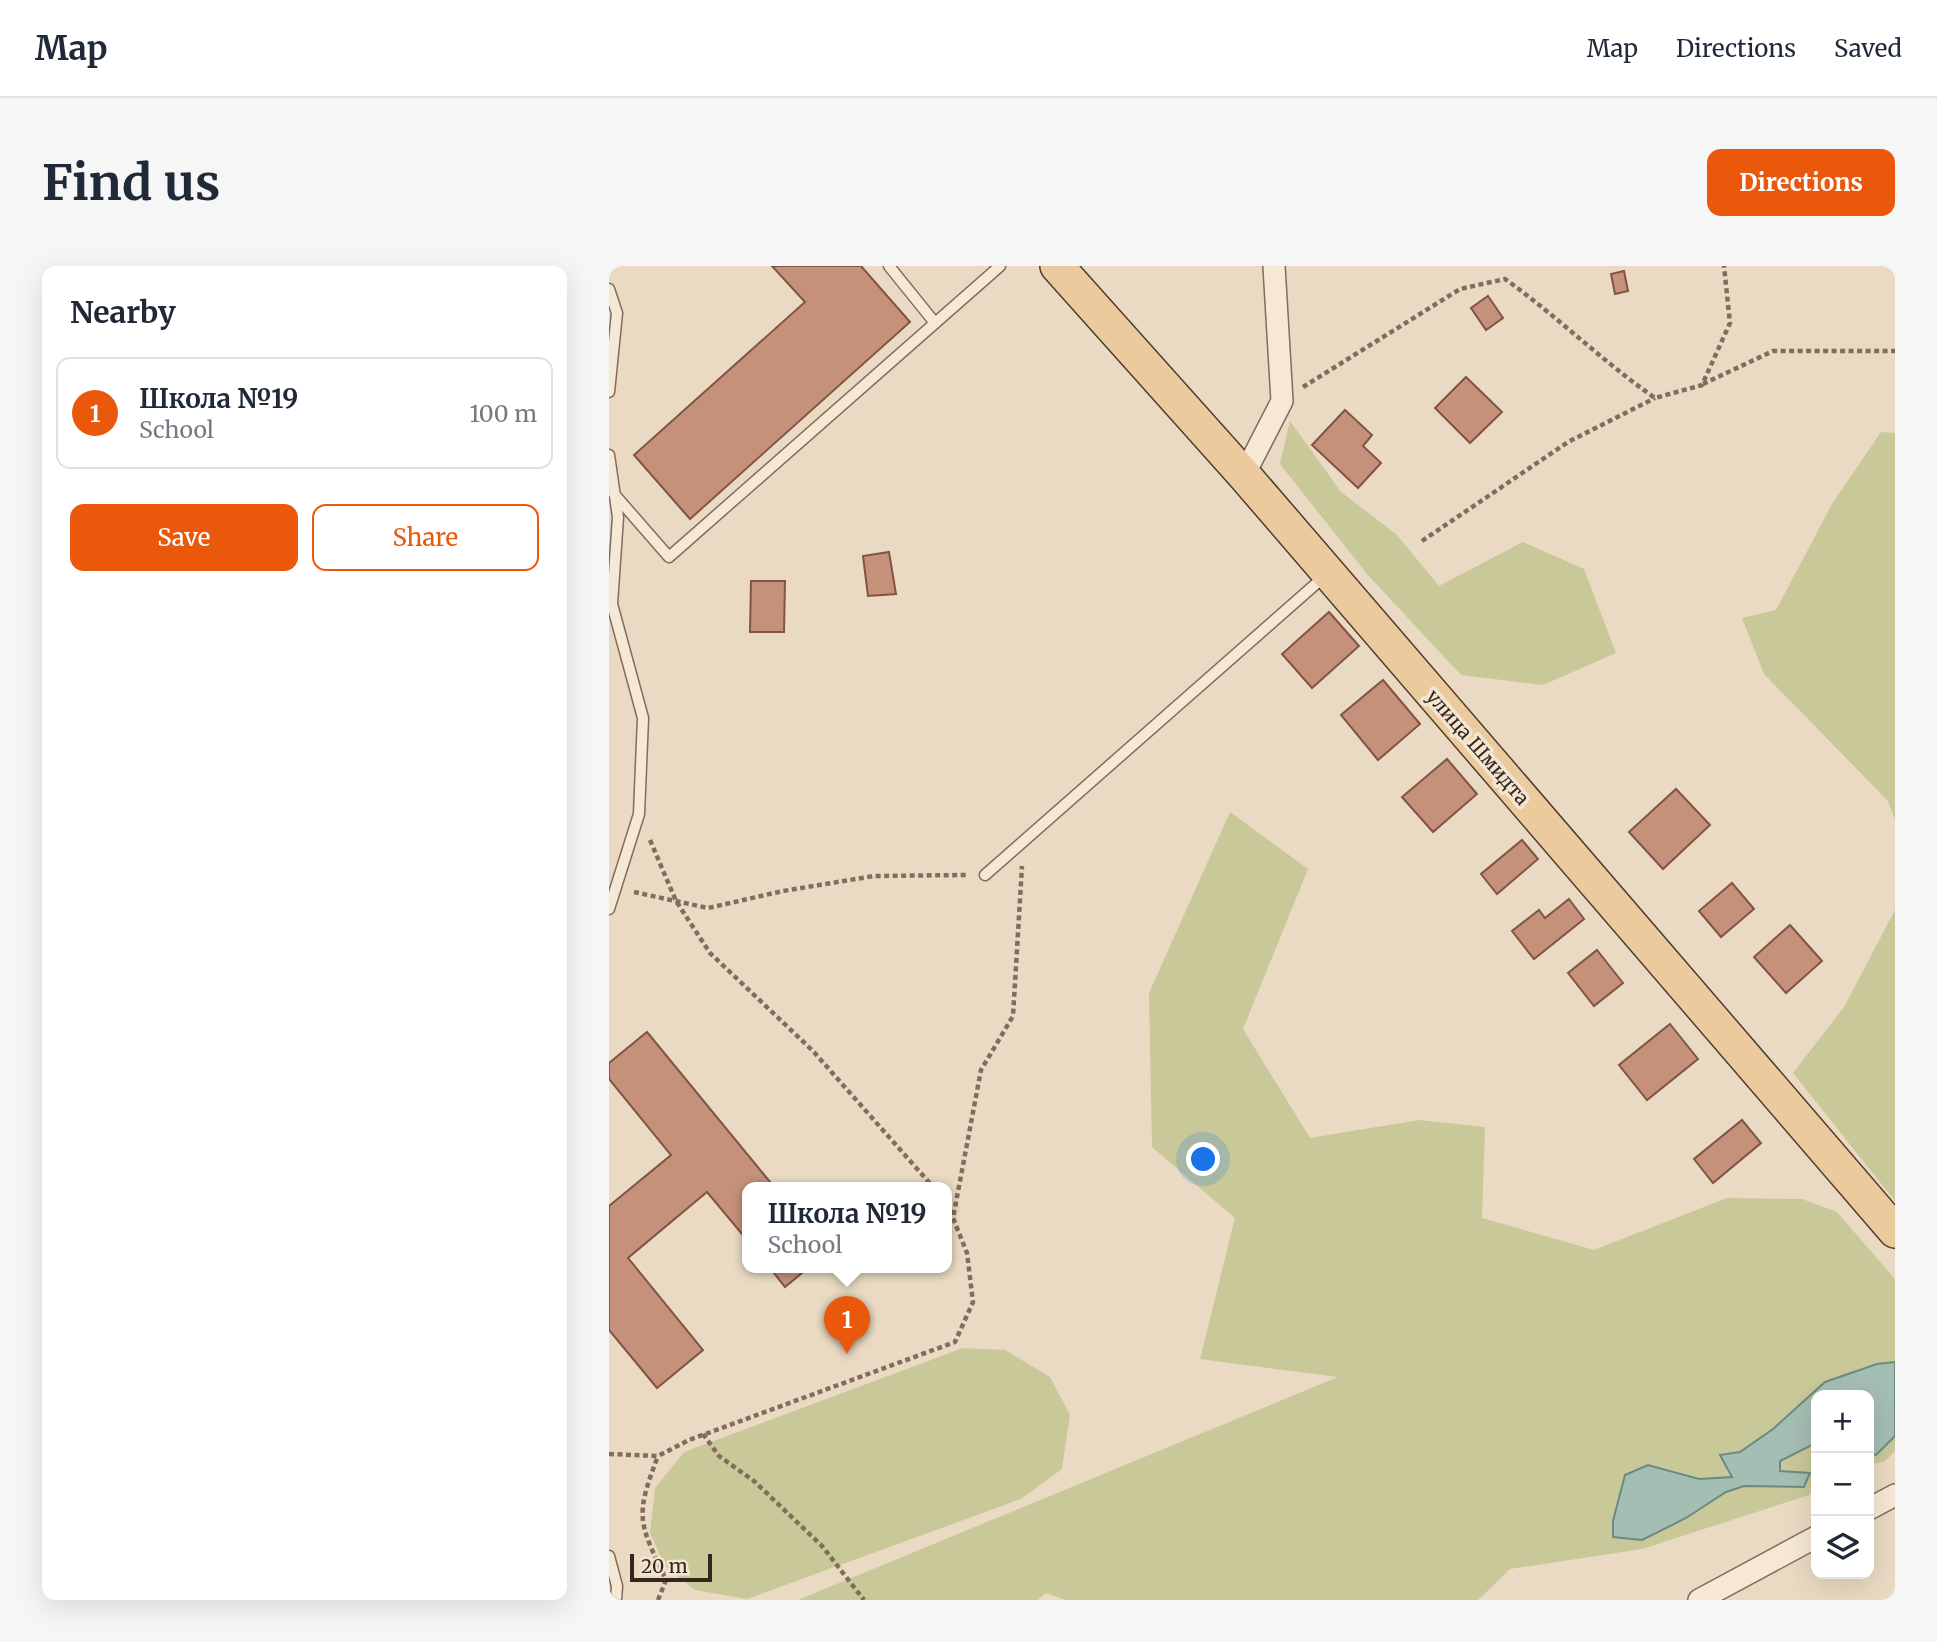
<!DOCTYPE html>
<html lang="en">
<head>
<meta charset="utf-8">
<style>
	:root { --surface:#fff; --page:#f6f6f7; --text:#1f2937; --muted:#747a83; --line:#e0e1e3; --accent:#ea580c }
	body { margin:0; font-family:Merriweather,serif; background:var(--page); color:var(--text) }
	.controls { position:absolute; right:21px; bottom:21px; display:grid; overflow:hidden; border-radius:14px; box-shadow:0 7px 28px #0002 }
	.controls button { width:63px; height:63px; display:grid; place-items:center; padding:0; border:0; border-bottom:2px solid var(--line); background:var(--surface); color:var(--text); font:35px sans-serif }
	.scale { position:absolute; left:21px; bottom:18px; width:82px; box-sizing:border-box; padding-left:7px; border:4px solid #34261e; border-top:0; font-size:19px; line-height:24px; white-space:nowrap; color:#34261e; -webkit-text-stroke:5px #f2e5d2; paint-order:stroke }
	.you { position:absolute; left:595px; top:894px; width:24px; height:24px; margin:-18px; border:5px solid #fff; border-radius:50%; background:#1a73e8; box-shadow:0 0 0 10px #1a73e833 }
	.badge { display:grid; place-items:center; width:46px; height:46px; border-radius:50%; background:var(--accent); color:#fff; font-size:23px; font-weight:700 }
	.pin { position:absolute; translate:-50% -58px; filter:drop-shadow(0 2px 4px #0008) }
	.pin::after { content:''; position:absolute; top:37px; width:24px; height:21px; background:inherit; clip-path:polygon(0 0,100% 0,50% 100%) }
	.popup { position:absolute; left:133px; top:916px; width:210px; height:91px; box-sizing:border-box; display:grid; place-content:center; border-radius:14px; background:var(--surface); filter:drop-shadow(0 2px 5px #0005); font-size:23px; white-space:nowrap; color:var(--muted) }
	.popup b { font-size:26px; color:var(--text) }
	.popup::after { content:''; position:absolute; left:50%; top:100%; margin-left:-14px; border:14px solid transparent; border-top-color:var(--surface) }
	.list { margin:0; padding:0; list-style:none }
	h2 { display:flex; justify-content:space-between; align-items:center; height:91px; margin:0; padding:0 28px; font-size:30px }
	h2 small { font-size:23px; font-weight:400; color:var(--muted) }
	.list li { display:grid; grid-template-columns:46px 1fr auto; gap:21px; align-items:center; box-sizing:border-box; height:112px; margin:0 14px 14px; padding:0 14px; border:2px solid var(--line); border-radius:14px }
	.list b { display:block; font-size:26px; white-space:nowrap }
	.list p { margin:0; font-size:23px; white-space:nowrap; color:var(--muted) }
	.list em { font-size:23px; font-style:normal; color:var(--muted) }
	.actions { display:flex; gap:14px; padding:21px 28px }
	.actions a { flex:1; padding:16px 0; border:2px solid var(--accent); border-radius:14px; text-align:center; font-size:24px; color:var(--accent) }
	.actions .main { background:var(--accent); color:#fff }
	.icon { flex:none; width:38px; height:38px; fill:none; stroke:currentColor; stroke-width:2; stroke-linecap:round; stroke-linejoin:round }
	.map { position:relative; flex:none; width:1286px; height:1334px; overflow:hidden; border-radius:14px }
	header { display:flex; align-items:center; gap:42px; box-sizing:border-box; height:98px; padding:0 35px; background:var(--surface); border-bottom:2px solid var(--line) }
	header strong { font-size:33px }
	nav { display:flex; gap:38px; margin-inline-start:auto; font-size:24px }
	.intro { display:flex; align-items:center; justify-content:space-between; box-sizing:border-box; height:168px; padding:0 42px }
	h1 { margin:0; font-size:49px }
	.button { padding:18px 32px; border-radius:14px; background:var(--accent); color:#fff; font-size:24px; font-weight:700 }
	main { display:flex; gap:42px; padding:0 42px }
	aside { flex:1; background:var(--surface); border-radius:14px; box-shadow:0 7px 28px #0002 }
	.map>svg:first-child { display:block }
	.green { fill:#c8c898 }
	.water { fill:#a5beb3; stroke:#6c8b80; stroke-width:2 }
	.building { fill:#c6917b; stroke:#815443; stroke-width:2 }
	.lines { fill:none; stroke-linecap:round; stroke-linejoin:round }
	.lane-casing { stroke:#836c5b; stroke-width:13 }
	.street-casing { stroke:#836c5b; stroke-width:24 }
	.primary-casing { stroke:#513b2f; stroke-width:36 }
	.path { stroke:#836c5b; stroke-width:4.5; stroke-dasharray:5 3.5; stroke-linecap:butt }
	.lane { stroke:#f6e8d5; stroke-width:10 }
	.street { stroke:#f6e8d5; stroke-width:21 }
	.primary { stroke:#ebca9d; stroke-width:33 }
	.labels { text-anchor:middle; stroke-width:7; stroke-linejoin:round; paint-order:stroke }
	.street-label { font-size:19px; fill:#34261e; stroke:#f2e5d2 }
</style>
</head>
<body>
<header>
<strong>Map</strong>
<nav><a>Map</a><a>Directions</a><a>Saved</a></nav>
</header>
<div class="intro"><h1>Find us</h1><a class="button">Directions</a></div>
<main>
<aside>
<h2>Nearby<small></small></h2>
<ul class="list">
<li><span class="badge">1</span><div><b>Школа №19</b><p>School</p></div><em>100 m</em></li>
</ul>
<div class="actions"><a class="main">Save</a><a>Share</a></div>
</aside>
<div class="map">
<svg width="1286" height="1334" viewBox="0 0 1286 1334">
	<rect width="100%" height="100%" fill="#eadac3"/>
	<g class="green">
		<path d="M 681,155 L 732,226 L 787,268 L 830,320 L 914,276 L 975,303 L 1007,387 L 934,419 L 852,409 L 758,308 L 671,198 Z"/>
		<path d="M 1272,166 L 1286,167 L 1286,554 L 1279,535 L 1155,408 L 1133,352 L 1167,344 L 1223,238 Z"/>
		<path d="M 621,546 L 699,603 L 634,763 L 701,872 L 810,854 L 876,861 L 873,952 L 985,984 L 1118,932 L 1193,933 L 1228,946 L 1286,1013 L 1286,1099 L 1208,1123 L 1164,1163 L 1131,1186 L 1111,1189 L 1124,1211 L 1090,1213 L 1066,1206 L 1004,1271 L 1033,1274 L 1077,1252 L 1117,1226 L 1135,1220 L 1195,1221 L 1170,1205 L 1171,1195 L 1207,1177 L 1207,1219 L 1200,1229 L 1033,1283 L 901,1303 L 869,1334 L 457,1334 L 437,1327 L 429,1334 L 189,1334 L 729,1111 L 591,1093 L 626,952 L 543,881 L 540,727 Z"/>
		<path d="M 1286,644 L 1286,935 L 1184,807 L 1235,741 Z"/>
		<path d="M 354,1082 L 396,1084 L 441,1111 L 461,1149 L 453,1203 L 412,1233 L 138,1333 L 86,1324 L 56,1300 L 41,1267 L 46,1222 L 75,1186 Z"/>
		<path d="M 1286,1170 L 1286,1185 L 1276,1195 L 1260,1199 L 1260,1187 L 1267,1189 Z"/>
	</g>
	<path class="water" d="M 1286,1096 L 1286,1170 L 1267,1189 L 1260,1187 L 1260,1129 L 1207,1129 L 1207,1177 L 1171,1195 L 1171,1205 L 1201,1207 L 1195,1221 L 1135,1220 L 1117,1226 L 1077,1252 L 1033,1274 L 1004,1271 L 1004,1255 L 1016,1209 L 1039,1199 L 1090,1213 L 1123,1211 L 1111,1189 L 1131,1186 L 1164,1163 L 1216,1116 L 1268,1098 Z"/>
	<g class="building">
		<path d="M 163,0 L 252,0 L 301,56 L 81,253 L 25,189 L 196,36 Z"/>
		<path d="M 1015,5 L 1019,25 L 1006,28 L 1002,8 Z"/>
		<path d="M 879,30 L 894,52 L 877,64 L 862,42 Z"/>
		<path d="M 857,111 L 893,146 L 861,177 L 826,142 Z"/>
		<path d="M 736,144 L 763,169 L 754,180 L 772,197 L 749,222 L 703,179 Z"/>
		<path d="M 280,286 L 287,328 L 259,330 L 254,290 Z"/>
		<path d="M 142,315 L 176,315 L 175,366 L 141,366 Z"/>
		<path d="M 720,346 L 750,380 L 703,422 L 673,388 Z"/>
		<path d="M 774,414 L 811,458 L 769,494 L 732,449 Z"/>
		<path d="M 838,493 L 868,528 L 824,566 L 793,531 Z"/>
		<path d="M 1067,523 L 1101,559 L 1054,603 L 1020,566 Z"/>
		<path d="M 913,574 L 929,593 L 888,628 L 872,608 Z"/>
		<path d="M 1123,617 L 1145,643 L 1112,671 L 1090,645 Z"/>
		<path d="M 960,633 L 975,653 L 925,693 L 903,665 L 930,644 L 936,652 Z"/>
		<path d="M 1181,659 L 1213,695 L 1177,727 L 1145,691 Z"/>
		<path d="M 988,684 L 1014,717 L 985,740 L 959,707 Z"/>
		<path d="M 1061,758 L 1089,793 L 1038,834 L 1010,799 Z"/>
		<path d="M 38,766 L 166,922 L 138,922 L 138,974 L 98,926 L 19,992 L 94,1084 L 48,1122 L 0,1064 L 0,940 L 62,889 L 0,813 L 0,797 Z"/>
		<path d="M 1133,854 L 1152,877 L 1104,917 L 1085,893 Z"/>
		<path d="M 161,1002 L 199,1002 L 176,1021 Z"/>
	</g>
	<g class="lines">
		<defs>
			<g id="lane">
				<path d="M 280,0 L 326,57"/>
				<path d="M 0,23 L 8,47 L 0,126"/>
				<path d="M 0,189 L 9,251 L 3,338 L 34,452 L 30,548 L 0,643"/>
				<path d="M 5,228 L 60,291 L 391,0"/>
				<path d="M 376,609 L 717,309"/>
				<path d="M 0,1290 L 8,1320 L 7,1334"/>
			</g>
			<g id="street">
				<path d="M 635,209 L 673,135 L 665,0"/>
				<path d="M 1260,1243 L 1286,1229"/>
				<path d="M 1090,1334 L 1207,1271"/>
			</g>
			<path id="primary" d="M 448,0 L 635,209 L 1286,965"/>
		</defs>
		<use href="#lane" class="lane-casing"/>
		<use href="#street" class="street-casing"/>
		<use href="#primary" class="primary-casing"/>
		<g class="path">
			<path d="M 1094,118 L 1164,85 L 1286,85"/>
			<path d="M 694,121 L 851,23 L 896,13 C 948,50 993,95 1046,132 L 1093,119 L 1121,57 L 1115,0"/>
			<path d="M 813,275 L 959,176 L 1046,132"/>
			<path d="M 41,574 L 67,635 L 101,687 L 204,785 L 325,922"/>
			<path d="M 25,626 L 99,642 L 174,625 L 265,610 L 357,609"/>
			<path d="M 94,1168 L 110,1190 L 145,1215 L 213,1280 L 255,1334"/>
			<path d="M 0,1188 L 49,1190 L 80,1174 L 346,1076 L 364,1036 L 358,987 L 344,952 L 372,804 L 404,750 L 413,600"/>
			<path d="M 49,1334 L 57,1314 C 30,1256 25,1252 49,1190"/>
		</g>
		<use href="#lane" class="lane"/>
		<use href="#street" class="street"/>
		<use href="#primary" class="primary"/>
	</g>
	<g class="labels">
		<g class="street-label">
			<text transform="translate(869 481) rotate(49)" y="7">улица Шмидта</text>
		</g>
	</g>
</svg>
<div class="controls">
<button>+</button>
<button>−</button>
<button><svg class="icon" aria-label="layers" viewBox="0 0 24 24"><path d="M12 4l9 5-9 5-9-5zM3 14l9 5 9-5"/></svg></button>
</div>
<div class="scale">20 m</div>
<div class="you"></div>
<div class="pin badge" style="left:238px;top:1088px">1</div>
<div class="popup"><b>Школа №19</b>School</div>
</div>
</main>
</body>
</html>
